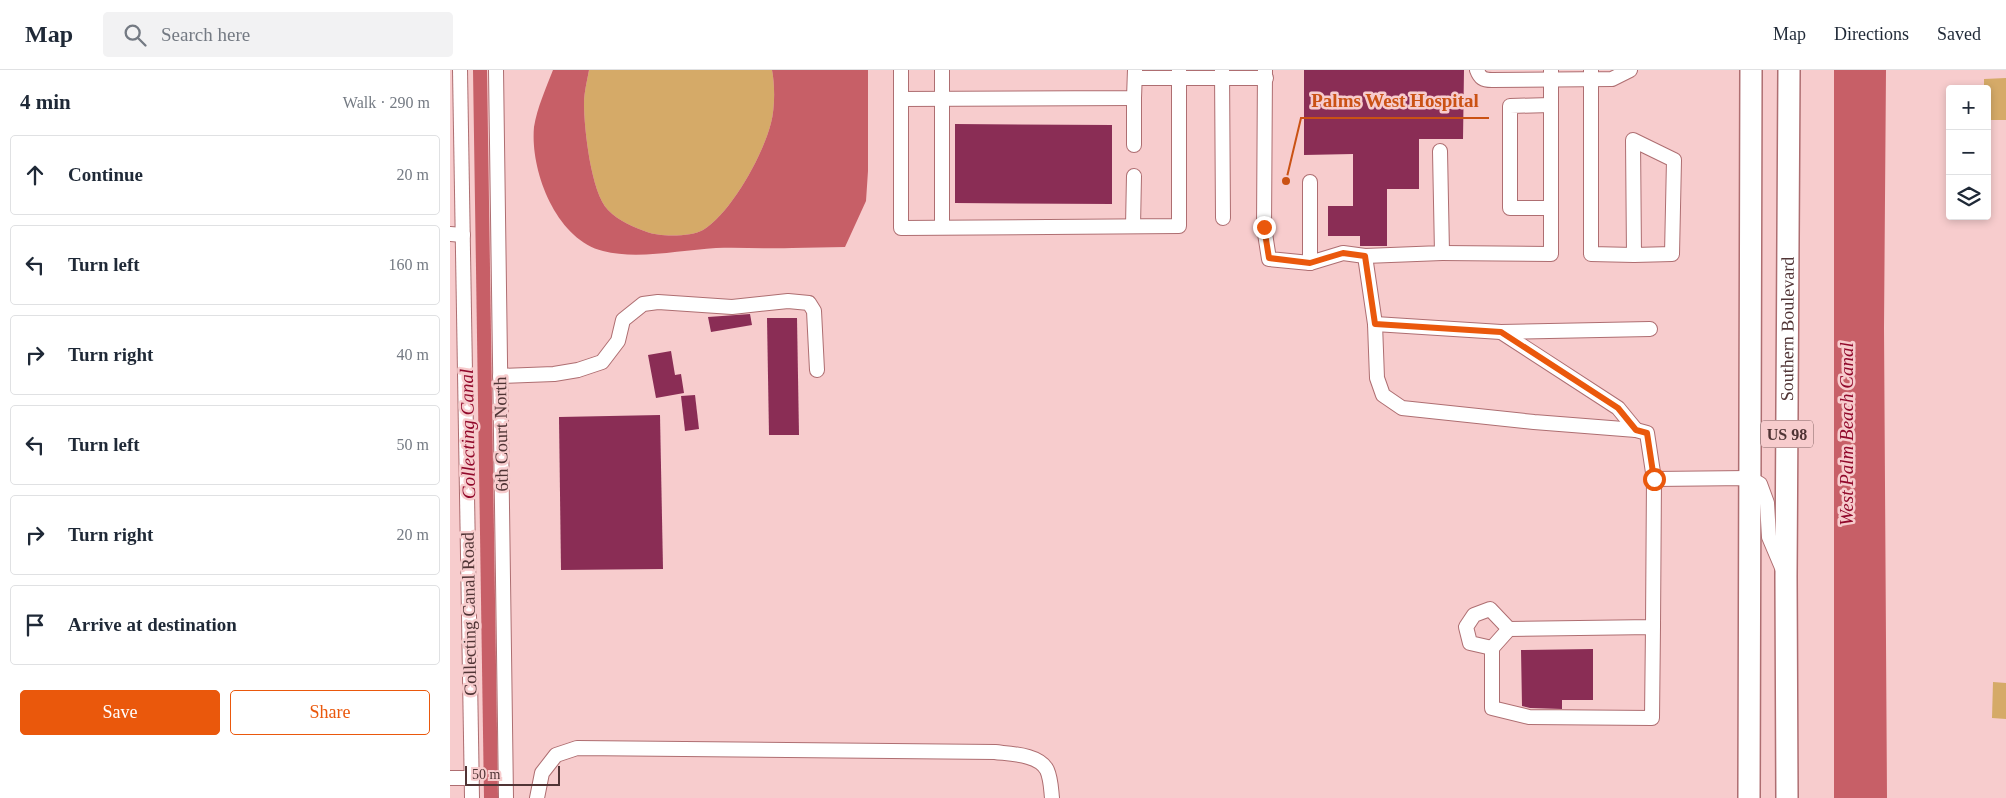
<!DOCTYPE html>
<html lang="en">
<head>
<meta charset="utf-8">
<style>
	:root { --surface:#fff; --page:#f2f2f3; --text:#1f2937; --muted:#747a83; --line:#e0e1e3; --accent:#ea580c }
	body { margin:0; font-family:Georgia,serif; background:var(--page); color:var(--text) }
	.controls { position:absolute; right:15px; top:15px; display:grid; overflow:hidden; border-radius:5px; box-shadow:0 2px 8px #0003 }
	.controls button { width:45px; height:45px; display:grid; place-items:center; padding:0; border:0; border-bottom:1px solid var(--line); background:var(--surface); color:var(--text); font:25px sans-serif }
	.scale { position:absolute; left:15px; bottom:12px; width:95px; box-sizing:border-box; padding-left:5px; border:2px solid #503435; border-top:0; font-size:14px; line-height:18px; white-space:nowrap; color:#503435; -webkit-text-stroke:4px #f7cccd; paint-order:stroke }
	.stop { position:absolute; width:15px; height:15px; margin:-11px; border:4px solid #ea580c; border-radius:50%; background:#fff }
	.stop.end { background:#ea580c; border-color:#fff; box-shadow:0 1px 5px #0008 }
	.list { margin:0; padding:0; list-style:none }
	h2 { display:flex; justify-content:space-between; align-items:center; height:65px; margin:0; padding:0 20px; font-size:21px }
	h2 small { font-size:16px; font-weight:400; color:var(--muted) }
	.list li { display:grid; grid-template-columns:32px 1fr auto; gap:15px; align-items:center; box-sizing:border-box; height:80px; margin:0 10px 10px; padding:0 10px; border:1px solid var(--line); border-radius:5px }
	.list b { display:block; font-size:19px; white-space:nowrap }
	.list em { font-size:16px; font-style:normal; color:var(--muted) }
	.actions { display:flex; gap:10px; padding:15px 20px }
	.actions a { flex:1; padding:11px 0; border:1px solid var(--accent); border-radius:5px; text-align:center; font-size:18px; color:var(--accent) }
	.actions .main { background:var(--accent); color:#fff }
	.icon { flex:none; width:28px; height:28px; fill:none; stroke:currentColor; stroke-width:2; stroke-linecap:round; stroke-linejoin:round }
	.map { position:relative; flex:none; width:1556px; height:728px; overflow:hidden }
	header { display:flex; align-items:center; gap:30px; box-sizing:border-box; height:70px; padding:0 25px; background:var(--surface); border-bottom:1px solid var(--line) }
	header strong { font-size:24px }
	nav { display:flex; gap:28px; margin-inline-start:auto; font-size:18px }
	.search { width:350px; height:45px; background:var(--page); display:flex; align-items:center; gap:12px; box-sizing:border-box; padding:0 18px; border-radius:5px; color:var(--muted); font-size:19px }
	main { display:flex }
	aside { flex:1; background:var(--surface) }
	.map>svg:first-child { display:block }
	.green { fill:#d5aa68 }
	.water { fill:#c75f67 }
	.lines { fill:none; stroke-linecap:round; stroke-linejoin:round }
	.canal { stroke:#c75f67; stroke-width:14 }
	.building { fill:#8a2d55 }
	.minor-casing { stroke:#ae6e71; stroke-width:16 }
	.highway-casing { stroke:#ae6e71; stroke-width:24 }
	.minor { stroke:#fff; stroke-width:14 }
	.highway { stroke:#fff; stroke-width:21 }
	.route { stroke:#ea580c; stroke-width:6 }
	.labels { text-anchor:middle; stroke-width:5; stroke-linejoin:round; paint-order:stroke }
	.shield { fill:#f7cccd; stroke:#826263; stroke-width:1 }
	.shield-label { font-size:16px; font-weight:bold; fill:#503435 }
	.street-label { font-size:18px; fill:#503435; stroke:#f7cccd }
	.water-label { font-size:19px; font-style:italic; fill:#91092b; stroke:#f7cccd }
	.leader { fill:none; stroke:#ca5214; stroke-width:2 }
	.callout-dot { fill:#ca5214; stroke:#f7cccd; stroke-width:2 }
	.callout-label { font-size:19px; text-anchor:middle; font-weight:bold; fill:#ca5214; stroke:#f7cccd; stroke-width:5; stroke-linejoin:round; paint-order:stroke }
</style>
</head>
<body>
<header>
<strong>Map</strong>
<div class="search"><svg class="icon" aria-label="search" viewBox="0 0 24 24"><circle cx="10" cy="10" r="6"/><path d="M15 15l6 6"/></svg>Search here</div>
<nav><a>Map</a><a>Directions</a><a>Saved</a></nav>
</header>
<main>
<aside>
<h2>4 min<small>Walk · 290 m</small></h2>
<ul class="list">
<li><svg class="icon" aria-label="ahead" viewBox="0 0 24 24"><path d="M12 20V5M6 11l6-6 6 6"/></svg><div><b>Continue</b></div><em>20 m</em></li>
<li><svg class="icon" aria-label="left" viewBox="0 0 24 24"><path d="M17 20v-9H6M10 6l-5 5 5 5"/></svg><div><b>Turn left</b></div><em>160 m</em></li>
<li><svg class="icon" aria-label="right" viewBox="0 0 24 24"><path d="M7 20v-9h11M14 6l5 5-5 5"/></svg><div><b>Turn right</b></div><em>40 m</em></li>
<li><svg class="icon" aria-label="left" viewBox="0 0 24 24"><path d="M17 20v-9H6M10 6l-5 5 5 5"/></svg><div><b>Turn left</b></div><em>50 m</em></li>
<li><svg class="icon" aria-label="right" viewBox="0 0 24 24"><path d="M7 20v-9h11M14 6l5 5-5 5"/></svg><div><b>Turn right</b></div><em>20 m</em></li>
<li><svg class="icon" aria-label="arrive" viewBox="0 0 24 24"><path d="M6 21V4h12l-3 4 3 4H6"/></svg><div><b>Arrive at destination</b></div></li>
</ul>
<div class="actions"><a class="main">Save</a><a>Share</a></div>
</aside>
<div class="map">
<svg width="1556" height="728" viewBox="0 0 1556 728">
	<rect width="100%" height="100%" fill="#f7cccd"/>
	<g class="green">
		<path d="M 139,0 L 322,0 C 325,15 325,38 321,53 C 313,85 281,143 253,160 C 241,167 209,167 197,162 C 183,157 169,151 158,140 C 141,123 134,58 134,34 C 134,23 137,11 139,0 Z"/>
		<path d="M 1556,8 L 1556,50 L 1537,50 L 1537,19 L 1534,19 L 1534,9 Z"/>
		<path d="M 1543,612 L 1556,613 L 1556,649 L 1542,648 Z"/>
	</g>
	<g class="water">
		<path d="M 103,0 L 139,0 C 137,11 134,23 134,34 C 134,58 141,123 158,140 C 169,151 183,157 197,162 C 209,167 241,167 253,160 C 281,143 313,85 321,53 C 325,38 325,15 322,0 L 418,0 L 418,101 L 416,131 L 395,177 C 377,177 359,178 342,178 C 317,179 291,177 266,178 C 231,180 187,190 153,181 C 106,169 80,101 84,57 C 87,38 96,18 103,0 Z"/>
		<path d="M 1384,0 L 1436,0 L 1434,258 L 1437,728 L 1384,728 Z"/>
	</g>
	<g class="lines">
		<path class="canal" d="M 30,0 L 41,728"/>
	</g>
	<g class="building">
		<path d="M 854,0 L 1014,0 L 1013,69 L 969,69 L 969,119 L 937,119 L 937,176 L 910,176 L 910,166 L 878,166 L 878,136 L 903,136 L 903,84 L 854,85 Z"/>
		<path d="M 505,54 L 662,55 L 662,134 L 505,133 Z"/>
		<path d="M 300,244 L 302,255 L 261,262 L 258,247 Z"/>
		<path d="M 317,248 L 347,248 L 349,365 L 319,365 Z"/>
		<path d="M 221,281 L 225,305 L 231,304 L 234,323 L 206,328 L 198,285 Z"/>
		<path d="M 245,325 L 249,359 L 235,361 L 231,326 Z"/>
		<path d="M 210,345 L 213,499 L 111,500 L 109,347 Z"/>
		<path d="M 1143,579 L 1143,630 L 1112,630 L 1112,639 L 1080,638 L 1072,636 L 1071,580 Z"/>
	</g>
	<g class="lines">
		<defs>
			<g id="minor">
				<path d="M 10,0 L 22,728"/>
				<path d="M 46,0 L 56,728"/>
				<path d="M 492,0 L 492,157"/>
				<path d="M 685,0 L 684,28 L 451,29 L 451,158 L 729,156 L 729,0"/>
				<path d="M 772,0 L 773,148"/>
				<path d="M 815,0 L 814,157 L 819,189 L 860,193 L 860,112"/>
				<path d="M 1027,0 C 1030,8 1033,10 1042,10 L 1162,9 L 1180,0"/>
				<path d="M 1141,0 L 1141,184 L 1184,185 L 1183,70 L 1224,90 L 1222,184 L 1184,185"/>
				<path d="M 686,8 L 816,8"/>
				<path d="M 451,29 L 451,0"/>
				<path d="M 1101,35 L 1060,36 L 1060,138 L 1101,138"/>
				<path d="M 684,75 L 684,28"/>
				<path d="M 683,156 L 684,106"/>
				<path d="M 0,164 L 13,165"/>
				<path d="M 992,183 L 1101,184 L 1101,0"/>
				<path d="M 915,186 L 925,254 L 927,308 L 933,325 L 952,338 L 1084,352 L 1186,360 L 1197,363 L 1204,409"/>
				<path d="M 860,193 L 893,183 L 915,186 L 992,183 L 990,81"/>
				<path d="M 925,254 L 1051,262 L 1168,338 L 1186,360"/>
				<path d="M 1051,262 L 1200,259"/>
				<path d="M 50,306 L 104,304 L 128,300 L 152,292 L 168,271 L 173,250 L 193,234 L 208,232 L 282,237 L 338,231 L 359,233 L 364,241 L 367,300"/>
				<path d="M 1203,557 L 1202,648 L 1079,647 L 1042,638 L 1042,578 L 1059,559 L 1203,557 L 1204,409 L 1299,408 L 1310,414 L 1317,433 L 1319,467 L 1333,500"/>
				<path d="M 1042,578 L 1020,573 L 1016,557 L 1024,545 L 1040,539 L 1059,559"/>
				<path d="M 0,708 L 22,708"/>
				<path d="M 87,728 L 92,703 L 106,685 L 127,678 L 545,682 C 560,684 589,684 597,700 C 601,709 601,719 602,728"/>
			</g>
			<g id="highway">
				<path d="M 1299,728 L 1301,0"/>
				<path id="s1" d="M 1337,728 L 1336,507 L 1339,0"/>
			</g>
		</defs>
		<use href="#minor" class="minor-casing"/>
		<use href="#highway" class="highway-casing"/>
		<use href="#minor" class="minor"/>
		<use href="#highway" class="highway"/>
	</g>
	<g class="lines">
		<path class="route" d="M 814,157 L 819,188 L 860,193 L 893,183 L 915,186 L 925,254 L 1051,262 L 1168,338 L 1186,360 L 1197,363 L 1204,409"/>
	</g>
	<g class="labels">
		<rect class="shield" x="1311" y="350.5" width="52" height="27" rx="4"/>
		<g class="shield-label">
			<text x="1337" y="370">US 98</text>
		</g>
		<g class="street-label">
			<text dy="6" stroke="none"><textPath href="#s1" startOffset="469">Southern Boulevard</textPath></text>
			<text transform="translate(51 364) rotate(-91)" y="6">6th Court North</text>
			<text transform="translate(19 544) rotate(-91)" y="6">Collecting Canal Road</text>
		</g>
		<g class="water-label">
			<text transform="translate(17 364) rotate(-91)" y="7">Collecting Canal</text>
			<text transform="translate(1396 364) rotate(-90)" y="7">West Palm Beach Canal</text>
		</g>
	</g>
	<path class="leader" d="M836 111L851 48H1039"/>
	<circle class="callout-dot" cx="836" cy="111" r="5"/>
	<g class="callout-label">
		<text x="945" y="37">Palms West Hospital</text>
	</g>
</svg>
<div class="controls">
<button>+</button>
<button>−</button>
<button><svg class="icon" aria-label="layers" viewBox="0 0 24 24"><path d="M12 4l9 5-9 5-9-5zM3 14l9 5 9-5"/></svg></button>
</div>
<div class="scale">50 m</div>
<div class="stop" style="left:1204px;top:409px"></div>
<div class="stop end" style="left:814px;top:157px"></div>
</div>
</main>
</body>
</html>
